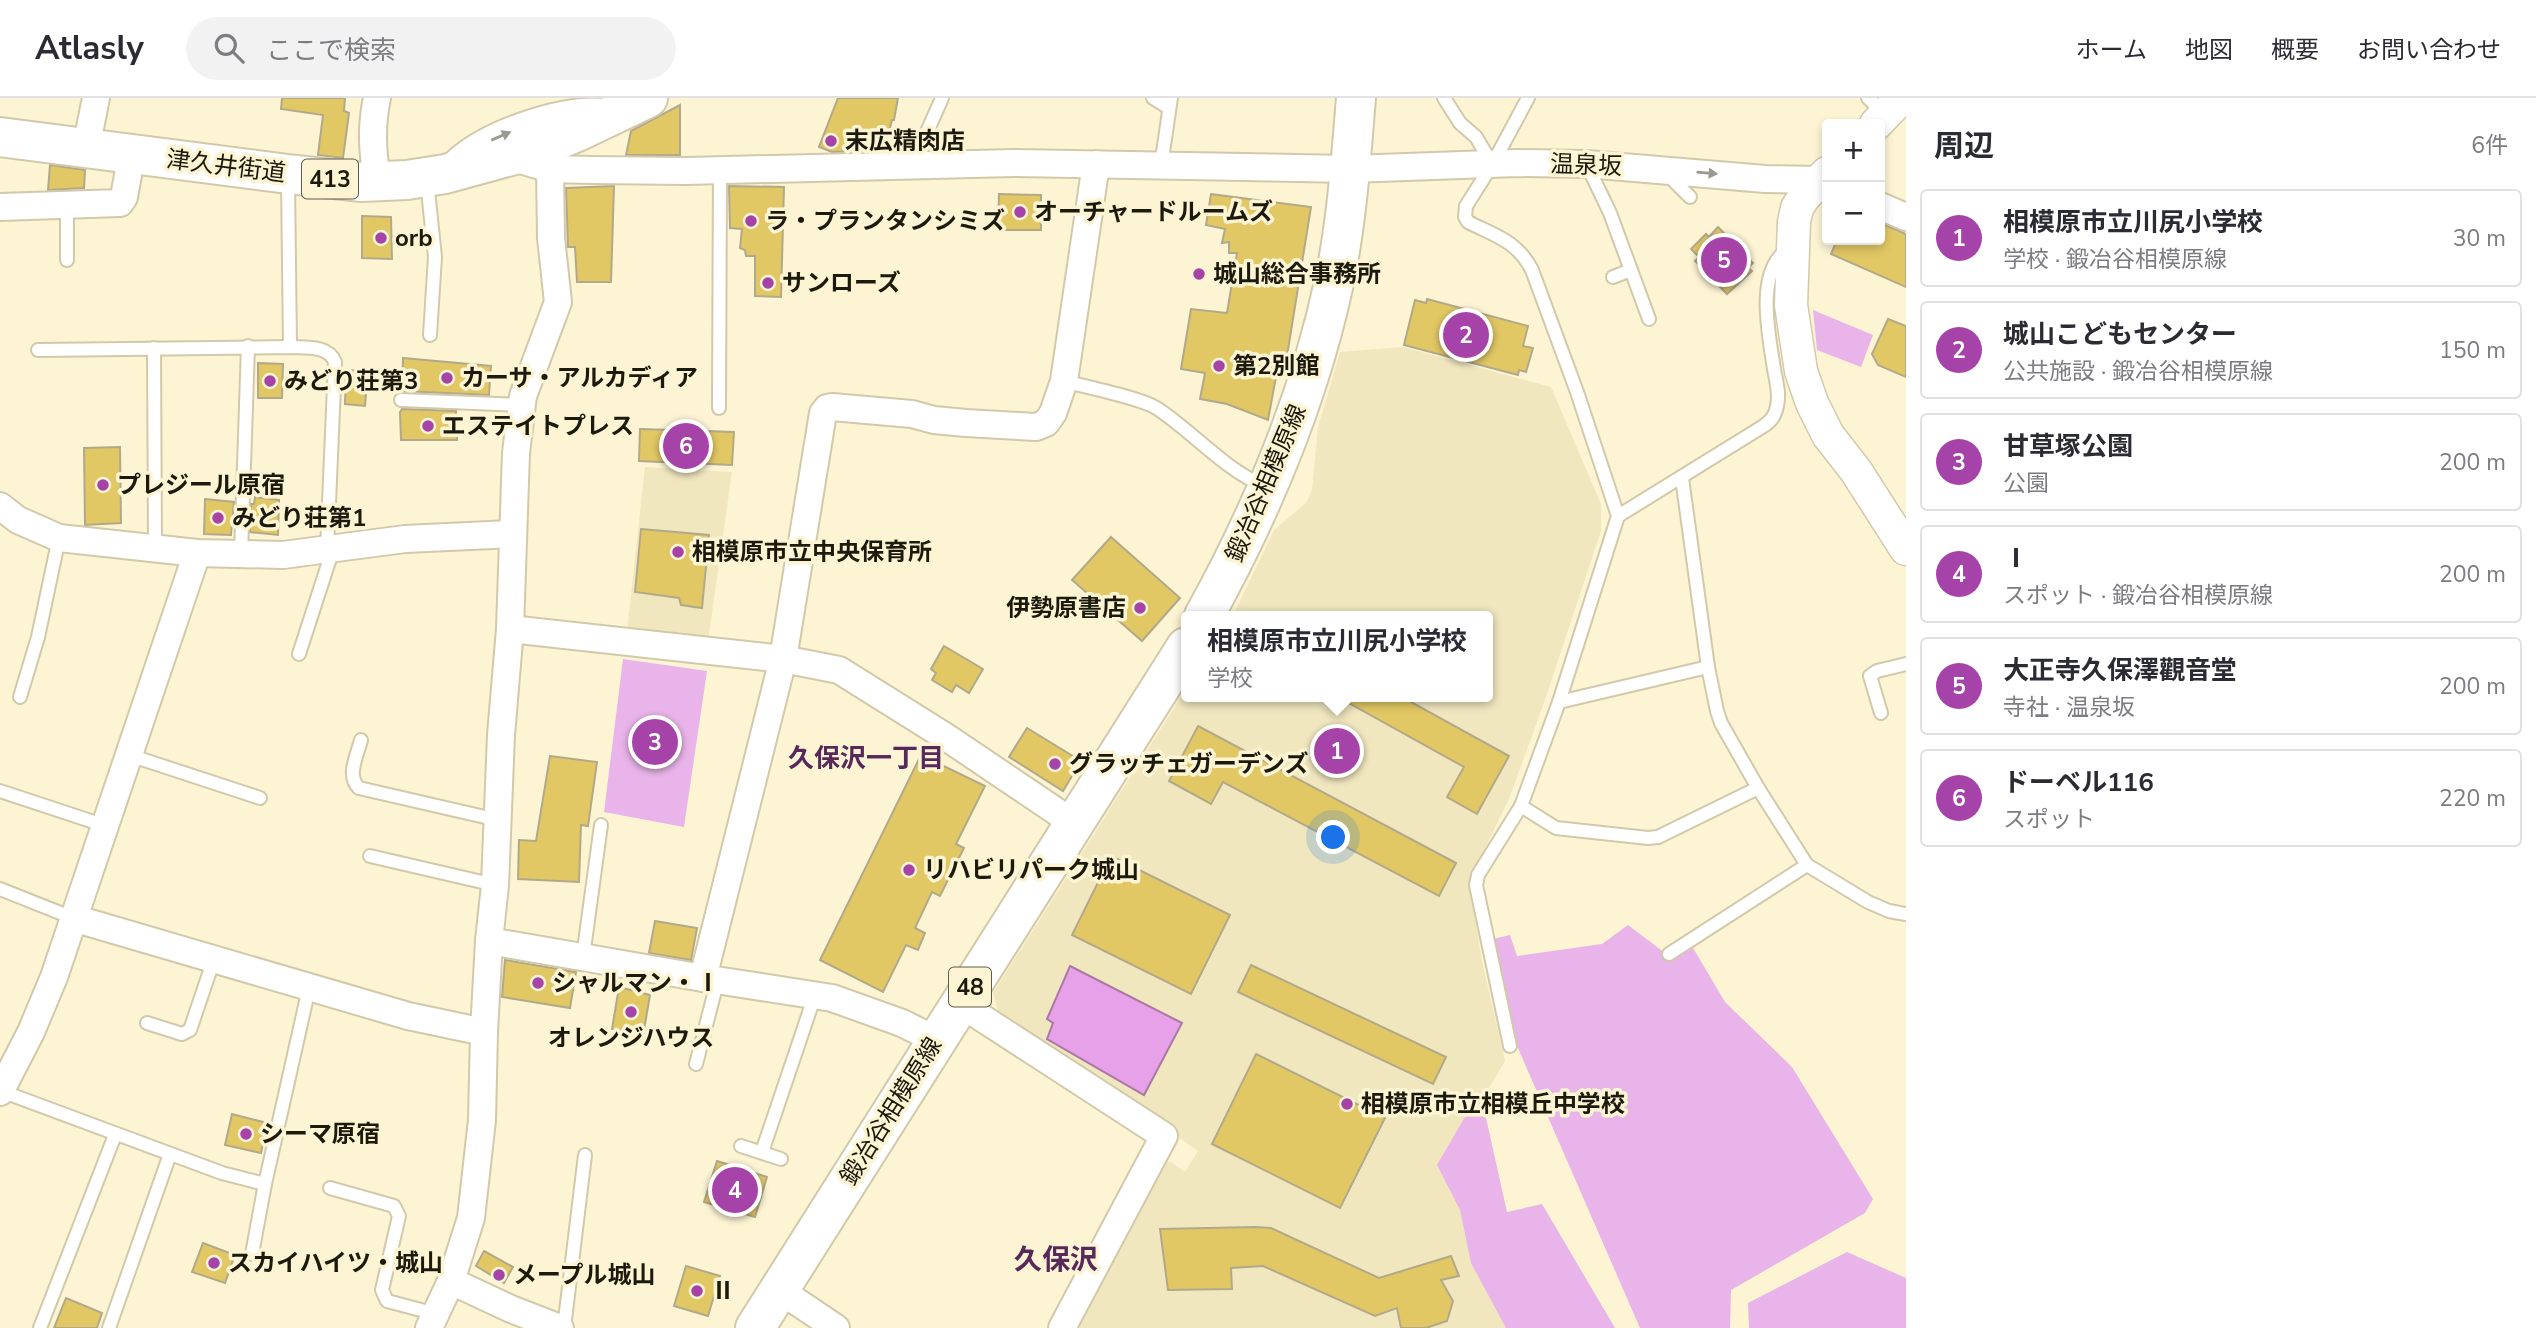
<!DOCTYPE html>
<html lang="ja">
<head>
<meta charset="utf-8">
<style>
	:root { --surface:#fff; --page:#f2f2f3; --text:#2b2b33; --muted:#7c7c81; --line:#e1e1e2; --accent:#a643a9 }
	body { margin:0; font-family:"Nunito Sans","Noto Sans JP",sans-serif; background:var(--page); color:var(--text) }
	.controls { position:absolute; right:21px; top:21px; display:grid; overflow:hidden; border-radius:7px; box-shadow:0 4px 10px #0003 }
	.controls button { width:63px; height:63px; display:grid; place-items:center; padding:0; border:0; border-bottom:2px solid var(--line); background:var(--surface); color:var(--text); font:35px sans-serif }
	.you { position:absolute; left:1334px; top:740px; width:24px; height:24px; margin:-18px; border:5px solid #fff; border-radius:50%; background:#1a73e8; box-shadow:0 0 0 10px #1a73e833 }
	.badge { display:grid; place-items:center; width:46px; height:46px; border-radius:50%; background:var(--accent); color:#fff; font-size:23px; font-weight:700 }
	.pin { position:absolute; translate:-50% -50%; border:4px solid #fff; box-shadow:0 2px 7px #0006 }
	.popup { position:absolute; left:1181px; top:513px; width:312px; height:91px; box-sizing:border-box; display:grid; place-content:center; border-radius:7px; background:var(--surface); filter:drop-shadow(0 2px 5px #0005); font-size:23px; white-space:nowrap; color:var(--muted) }
	.popup b { font-size:26px; color:var(--text) }
	.popup::after { content:''; position:absolute; left:50%; top:100%; margin-left:-14px; border:14px solid transparent; border-top-color:var(--surface) }
	.list { margin:0; padding:0; list-style:none }
	h2 { display:flex; justify-content:space-between; align-items:center; height:91px; margin:0; padding:0 28px; font-size:30px }
	h2 small { font-size:23px; font-weight:400; color:var(--muted) }
	.list li { display:grid; grid-template-columns:46px 1fr auto; gap:21px; align-items:center; box-sizing:border-box; height:98px; margin:0 14px 14px; padding:0 14px; border:2px solid var(--line); border-radius:7px }
	.list b { display:block; font-size:26px; white-space:nowrap }
	.list p { margin:0; font-size:23px; white-space:nowrap; color:var(--muted) }
	.list em { font-size:23px; font-style:normal; color:var(--muted) }
	.icon { flex:none; width:38px; height:38px; fill:none; stroke:currentColor; stroke-width:2; stroke-linecap:round; stroke-linejoin:round }
	.map { position:relative; flex:none; width:1906px; height:1230px; overflow:hidden }
	header { display:flex; align-items:center; gap:42px; box-sizing:border-box; height:98px; padding:0 35px; background:var(--surface); border-bottom:2px solid var(--line) }
	header strong { font-size:33px }
	nav { display:flex; gap:38px; margin-inline-start:auto; font-size:24px }
	.search { width:490px; height:63px; background:var(--page); display:flex; align-items:center; gap:18px; box-sizing:border-box; padding:0 24px; border-radius:38px; color:var(--muted); font-size:26px }
	main { display:flex }
	aside { flex:1; background:var(--surface) }
	.map>svg:first-child { display:block }
	.built { fill:#f1e7bf }
	.green { fill:#e9b4e9 }
	.water { fill:#e7a1e8; stroke:#aa78a6; stroke-width:2 }
	.building { fill:#e2c864; stroke:#b1a98a; stroke-width:2 }
	.lines { fill:none; stroke-linecap:round; stroke-linejoin:round }
	.service-casing { stroke:#d2c9aa; stroke-width:16 }
	.minor-casing { stroke:#d2c9aa; stroke-width:30 }
	.tertiary-casing { stroke:#d2c9aa; stroke-width:35 }
	.primary-casing { stroke:#d2c9aa; stroke-width:42 }
	.trunk-casing { stroke:#d2c9aa; stroke-width:42 }
	.service { stroke:#fff; stroke-width:12 }
	.minor { stroke:#fff; stroke-width:26 }
	.tertiary { stroke:#fff; stroke-width:32 }
	.primary { stroke:#fff; stroke-width:38 }
	.trunk { stroke:#fff; stroke-width:38 }
	.oneway { fill:#999892 }
	.poi-dot { fill:#a643a9; stroke:#fcf4d3; stroke-width:2.5 }
	.labels { text-anchor:middle; stroke-width:7; stroke-linejoin:round; paint-order:stroke }
	.shield { fill:#fcf4d3; stroke:#5f5b48; stroke-width:2 }
	.shield-label { font-size:23px; font-weight:bold; fill:#1c190d }
	.poi-label { font-size:24px; font-weight:bold; fill:#1c190d; stroke:#fcf4d3; text-anchor:start }
	.street-label { font-size:24px; fill:#1c190d; stroke:#fcf4d3 }
	.neighbourhood-label { font-size:26px; font-weight:bold; fill:#58285a; stroke:#fcf4d3 }
	.quarter-label { font-size:28px; font-weight:bold; fill:#58285a; stroke:#fcf4d3 }
</style>
</head>
<body>
<header>
<strong>Atlasly</strong>
<div class="search"><svg class="icon" aria-label="search" viewBox="0 0 24 24"><circle cx="10" cy="10" r="6"/><path d="M15 15l6 6"/></svg>ここで検索</div>
<nav><a>ホーム</a><a>地図</a><a>概要</a><a>お問い合わせ</a></nav>
</header>
<main>
<div class="map">
<svg width="1906" height="1230" viewBox="0 0 1906 1230">
	<rect width="100%" height="100%" fill="#fcf4d3"/>
	<g class="built">
		<path d="M 1403,249 L 1551,289 L 1601,406 L 1601,433 L 1544,605 L 1509,701 L 1469,783 L 1482,863 L 1505,963 L 1455,1048 L 1530,1230 L 1074,1230 L 1128,1135 L 1161,1064 L 1171,1064 L 1185,1074 L 1198,1053 L 1153,1022 L 1157,1016 L 1039,943 L 998,913 L 993,895 L 1186,591 L 1186,599 L 1488,599 L 1488,518 L 1233,518 L 1274,432 L 1306,405 L 1312,392 L 1318,329 L 1340,254 Z"/>
		<path d="M 645,369 L 732,374 L 708,543 L 627,534 Z"/>
	</g>
	<g class="green">
		<path d="M 1813,212 L 1873,237 L 1861,269 L 1817,252 Z"/>
		<path d="M 623,561 L 707,573 L 684,729 L 604,714 Z"/>
		<path d="M 1628,827 L 1673,861 L 1693,850 L 1725,904 L 1792,969 L 1873,1101 L 1865,1115 L 1731,1192 L 1730,1230 L 1640,1230 L 1514,941 L 1493,841 L 1510,837 L 1517,858 L 1602,846 Z"/>
		<path d="M 1480,993 L 1507,1114 L 1542,1106 L 1615,1230 L 1506,1230 L 1471,1165 L 1460,1112 L 1437,1067 Z"/>
		<path d="M 1847,1154 L 1906,1180 L 1906,1230 L 1749,1230 L 1748,1205 Z"/>
	</g>
	<path class="water" d="M 1070,868 L 1182,925 L 1144,997 L 1047,941 L 1053,925 L 1047,921 Z"/>
	<g class="building">
		<path d="M 282,0 L 345,0 L 344,13 L 349,15 L 343,60 L 318,57 L 323,17 L 281,11 Z"/>
		<path d="M 838,0 L 898,0 L 894,22 L 892,22 L 884,52 L 832,54 L 819,49 Z"/>
		<path d="M 680,7 L 680,57 L 626,57 L 631,33 Z"/>
		<path d="M 50,67 L 85,72 L 84,90 L 48,92 Z"/>
		<path d="M 614,88 L 611,184 L 577,184 L 575,149 L 568,149 L 566,90 Z"/>
		<path d="M 729,88 L 784,89 L 781,199 L 755,198 L 755,158 L 746,158 L 745,152 L 740,150 L 742,131 L 730,130 Z"/>
		<path d="M 999,96 L 1041,97 L 1041,132 L 998,132 Z"/>
		<path d="M 1211,96 L 1311,109 L 1287,258 L 1280,257 L 1268,322 L 1227,306 L 1200,301 L 1205,275 L 1181,271 L 1191,211 L 1227,215 L 1237,155 L 1229,155 L 1229,144 L 1222,145 L 1225,131 L 1206,127 Z"/>
		<path d="M 362,118 L 391,119 L 392,161 L 362,160 Z"/>
		<path d="M 1880,125 L 1906,136 L 1906,189 L 1831,156 L 1837,142 L 1880,142 Z"/>
		<path d="M 1718,129 L 1753,165 L 1748,170 L 1752,173 L 1727,196 L 1695,163 L 1699,159 L 1691,151 L 1706,136 L 1709,139 Z"/>
		<path d="M 1427,201 L 1528,228 L 1523,248 L 1533,250 L 1526,274 L 1519,272 L 1518,277 L 1404,247 L 1415,202 L 1426,205 Z"/>
		<path d="M 1888,221 L 1906,228 L 1906,279 L 1878,267 L 1872,256 Z"/>
		<path d="M 403,260 L 491,268 L 489,297 L 402,293 Z"/>
		<path d="M 258,265 L 283,266 L 282,300 L 258,300 Z"/>
		<path d="M 346,272 L 368,273 L 365,308 L 345,306 Z"/>
		<path d="M 402,311 L 456,313 L 457,342 L 401,342 L 400,314 Z"/>
		<path d="M 640,331 L 734,334 L 732,367 L 639,363 Z"/>
		<path d="M 120,349 L 121,425 L 85,427 L 84,350 Z"/>
		<path d="M 255,399 L 279,402 L 278,437 L 250,434 L 251,406 L 254,406 Z"/>
		<path d="M 205,401 L 234,404 L 231,437 L 204,436 Z"/>
		<path d="M 641,431 L 709,437 L 702,510 L 681,507 L 679,500 L 635,494 Z"/>
		<path d="M 1111,439 L 1180,500 L 1142,543 L 1072,482 Z"/>
		<path d="M 944,548 L 983,571 L 969,595 L 956,587 L 952,594 L 932,582 L 936,575 L 931,571 Z"/>
		<path d="M 1338,599 L 1402,599 L 1509,658 L 1477,716 L 1447,699 L 1464,669 Z"/>
		<path d="M 1198,628 L 1456,765 L 1439,798 L 1223,684 L 1211,706 L 1169,683 Z"/>
		<path d="M 1027,630 L 1081,663 L 1063,693 L 1009,659 Z"/>
		<path d="M 921,657 L 985,688 L 956,746 L 964,750 L 940,798 L 932,794 L 915,830 L 925,835 L 918,852 L 906,847 L 883,894 L 820,862 Z"/>
		<path d="M 550,658 L 597,664 L 588,728 L 581,727 L 579,784 L 518,781 L 519,742 L 536,743 Z"/>
		<path d="M 1111,758 L 1230,817 L 1191,896 L 1072,837 Z"/>
		<path d="M 655,823 L 697,830 L 691,862 L 649,855 Z"/>
		<path d="M 505,862 L 576,874 L 570,910 L 502,899 Z"/>
		<path d="M 1251,867 L 1446,959 L 1433,986 L 1238,894 Z"/>
		<path d="M 619,889 L 650,897 L 643,938 L 612,931 Z"/>
		<path d="M 1256,956 L 1385,1020 L 1340,1110 L 1212,1046 Z"/>
		<path d="M 232,1016 L 267,1025 L 261,1055 L 225,1047 Z"/>
		<path d="M 717,1063 L 767,1079 L 755,1119 L 704,1104 Z"/>
		<path d="M 1255,1129 L 1271,1130 L 1379,1180 L 1451,1158 L 1459,1178 L 1441,1182 L 1453,1203 L 1447,1223 L 1426,1230 L 1401,1230 L 1397,1210 L 1375,1218 L 1263,1168 L 1231,1170 L 1232,1191 L 1168,1192 L 1160,1131 Z"/>
		<path d="M 203,1145 L 235,1157 L 225,1185 L 192,1174 Z"/>
		<path d="M 484,1153 L 513,1169 L 504,1185 L 476,1168 Z"/>
		<path d="M 686,1168 L 720,1178 L 708,1218 L 674,1208 Z"/>
		<path d="M 66,1200 L 102,1215 L 97,1230 L 54,1230 Z"/>
	</g>
	<g class="lines">
		<defs>
			<g id="service">
				<path d="M 1153,0 L 1169,10"/>
				<path d="M 1444,0 L 1460,25 L 1476,39 L 1492,66"/>
				<path d="M 1868,0 L 1885,16"/>
				<path d="M 919,67 L 923,43 L 942,0"/>
				<path d="M 1587,67 L 1610,115 L 1649,221"/>
				<path d="M 1161,68 L 1171,0"/>
				<path d="M 1668,77 L 1690,99"/>
				<path d="M 288,81 L 290,249"/>
				<path d="M 427,83 L 435,159 L 430,237"/>
				<path d="M 67,162 L 67,107"/>
				<path d="M 1613,179 L 1631,172"/>
				<path d="M 154,250 L 155,449"/>
				<path d="M 38,252 L 290,249 C 306,250 329,247 335,264 L 327,452"/>
				<path d="M 1064,283 C 1085,289 1143,300 1158,311 C 1194,335 1224,371 1264,388"/>
				<path d="M 401,302 L 522,307"/>
				<path d="M 719,310 L 720,72"/>
				<path d="M 1682,380 L 1708,569 L 1717,613 L 1721,625 L 1758,690 L 1807,767 L 1868,804 L 1889,813 L 1906,816"/>
				<path d="M 1618,418 L 1762,329 C 1770,324 1775,319 1777,308 C 1780,296 1776,283 1774,271 C 1769,238 1755,174 1787,152"/>
				<path d="M 241,456 L 248,248"/>
				<path d="M 299,556 L 333,451"/>
				<path d="M 20,599 L 38,539 L 59,440"/>
				<path d="M 1559,604 L 1708,569"/>
				<path d="M 1881,615 L 1870,578 L 1877,573 L 1906,566"/>
				<path d="M 361,642 C 357,658 346,678 359,690 L 498,722"/>
				<path d="M 129,657 L 260,700"/>
				<path d="M 0,693 L 106,728"/>
				<path d="M 1521,708 L 1556,730 L 1648,740 L 1658,739 L 1758,690"/>
				<path d="M 370,758 L 495,787"/>
				<path d="M 0,791 L 73,820"/>
				<path d="M 1669,856 L 1807,767"/>
				<path d="M 583,859 L 601,727"/>
				<path d="M 147,925 L 182,936 L 190,932 L 214,861"/>
				<path d="M 1510,948 L 1476,787 L 1478,777 L 1521,708 L 1559,604 L 1618,418 L 1577,294 L 1532,172 C 1517,143 1496,138 1468,124 L 1465,119 L 1466,108 L 1492,67 L 1528,0"/>
				<path d="M 696,966 L 718,881"/>
				<path d="M 1,993 L 222,1075 L 265,1086 L 309,890"/>
				<path d="M 741,1048 L 781,1061"/>
				<path d="M 762,1054 L 815,897"/>
				<path d="M 330,1090 L 394,1108 L 399,1118 L 382,1192 L 387,1203 L 436,1216"/>
				<path d="M 252,1156 L 265,1086"/>
				<path d="M 40,1230 L 115,1037"/>
				<path d="M 109,1230 L 170,1056"/>
				<path d="M 564,1230 L 585,1057"/>
			</g>
			<g id="minor">
				<path d="M 377,0 C 371,28 372,56 378,84"/>
				<path d="M 86,50 L 96,0"/>
				<path d="M 511,59 L 550,71 L 591,72 L 687,73 L 1013,65 L 1351,71 L 1517,65 L 1587,66 L 1765,81 L 1820,82 L 1827,85"/>
				<path d="M 456,65 C 488,35 562,10 605,14"/>
				<path d="M 1880,108 L 1906,119"/>
				<path d="M 0,109 L 120,105 L 124,99 L 132,55"/>
				<path d="M 0,408 L 18,422 L 59,440 L 197,455 L 283,457 L 405,441 L 513,436"/>
				<path d="M 510,531 L 783,561 L 839,572 L 946,639 L 1075,726"/>
				<path d="M 73,820 L 408,918 L 484,934"/>
				<path d="M 489,843 L 703,880 L 783,561 L 823,315 L 827,310 L 832,309 L 912,316 L 934,322 L 966,325 L 1036,329 L 1046,325 L 1053,315 L 1064,283 L 1096,66"/>
				<path d="M 703,880 L 832,900 L 902,925 L 936,942"/>
				<path d="M 959,905 L 1164,1038 L 1062,1230"/>
				<path d="M 0,994 L 31,934 L 54,879 L 197,455"/>
				<path d="M 451,1183 L 511,1211 L 560,1230"/>
				<path d="M 778,1191 L 836,1230"/>
				<path d="M 429,1230 L 451,1183 L 471,1120 L 482,1022 L 484,934 L 489,843 L 495,787 L 501,637 L 510,531 L 516,355 L 523,298 L 558,204 L 551,140 L 550,71"/>
			</g>
			<g id="tertiary">
				<path d="M 1876,26 L 1901,0"/>
				<path d="M 1827,75 L 1804,99 L 1797,110 L 1794,124 L 1791,207 L 1801,273 L 1812,305 L 1828,337 L 1856,373 L 1906,451"/>
			</g>
			<g id="primary">
				<path d="M 1204,518 C 1262,413 1310,299 1335,180 C 1347,121 1351,60 1356,0"/>
				<path d="M 755,1230 L 1186,549"/>
			</g>
			<path id="trunk" d="M 0,39 L 288,76 L 362,84 L 407,82 L 445,76 L 536,51 L 577,34 L 648,0"/>
		</defs>
		<use href="#service" class="service-casing"/>
		<use href="#minor" class="minor-casing"/>
		<use href="#tertiary" class="tertiary-casing"/>
		<use href="#primary" class="primary-casing"/>
		<use href="#trunk" class="trunk-casing"/>
		<use href="#service" class="service"/>
		<use href="#minor" class="minor"/>
		<use href="#tertiary" class="tertiary"/>
		<use href="#primary" class="primary"/>
		<use href="#trunk" class="trunk"/>
	</g>
	<defs><path id="oneway-solid" d="M-6-.8H1V-3.2L6.5 0L1 3.2V.8H-6Z" transform="scale(1.75)"/></defs>
	<g class="oneway">
		<use href="#oneway-solid" transform="translate(501 38) rotate(-23)"/>
		<use href="#oneway-solid" transform="translate(1707 75) rotate(5)"/>
	</g>
	<g class="poi-dot">
		<circle cx="831" cy="43" r="7"/>
		<circle cx="1020" cy="114" r="7"/>
		<circle cx="751" cy="123" r="7"/>
		<circle cx="381" cy="140" r="7"/>
		<circle cx="1199" cy="176" r="7"/>
		<circle cx="768" cy="185" r="7"/>
		<circle cx="1219" cy="268" r="7"/>
		<circle cx="447" cy="280" r="7"/>
		<circle cx="270" cy="283" r="7"/>
		<circle cx="428" cy="328" r="7"/>
		<circle cx="103" cy="387" r="7"/>
		<circle cx="218" cy="420" r="7"/>
		<circle cx="678" cy="454" r="7"/>
		<circle cx="1140" cy="510" r="7"/>
		<circle cx="1055" cy="666" r="7"/>
		<circle cx="909" cy="772" r="7"/>
		<circle cx="538" cy="885" r="7"/>
		<circle cx="631" cy="914" r="7"/>
		<circle cx="1347" cy="1006" r="7"/>
		<circle cx="246" cy="1036" r="7"/>
		<circle cx="214" cy="1165" r="7"/>
		<circle cx="499" cy="1177" r="7"/>
		<circle cx="697" cy="1193" r="7"/>
	</g>
	<g class="labels">
		<g class="shield">
			<rect x="302" y="61.5" width="56" height="39" rx="5"/>
			<rect x="949" y="869.5" width="42" height="39" rx="5"/>
		</g>
		<g class="shield-label">
			<text x="330" y="89">413</text>
			<text x="970" y="897">48</text>
		</g>
		<g class="poi-label">
			<text x="845" y="51">末広精肉店</text>
			<text x="1034" y="122">オーチャードルームズ</text>
			<text x="765" y="131">ラ・プランタンシミズ</text>
			<text x="395" y="148">orb</text>
			<text x="1213" y="184">城山総合事務所</text>
			<text x="782" y="193">サンローズ</text>
			<text x="1233" y="276">第2別館</text>
			<text x="461" y="288">カーサ・アルカディア</text>
			<text x="284" y="291">みどり荘第3</text>
			<text x="442" y="336">エステイトプレス</text>
			<text x="117" y="395">プレジール原宿</text>
			<text x="232" y="428">みどり荘第1</text>
			<text x="692" y="462">相模原市立中央保育所</text>
			<text x="1126" y="518" text-anchor="end">伊勢原書店</text>
			<text x="1069" y="674">グラッチェガーデンズ</text>
			<text x="923" y="780">リハビリパーク城山</text>
			<text x="552" y="893">シャルマン・Ⅰ</text>
			<text x="631" y="948" text-anchor="middle">オレンジハウス</text>
			<text x="1361" y="1014">相模原市立相模丘中学校</text>
			<text x="260" y="1044">シーマ原宿</text>
			<text x="228" y="1173">スカイハイツ・城山</text>
			<text x="513" y="1185">メープル城山</text>
			<text x="711" y="1201">Ⅱ</text>
		</g>
		<g class="street-label">
			<text transform="translate(1586 67) rotate(2)" y="8">温泉坂</text>
			<text transform="translate(226 68) rotate(7)" y="8">津久井街道</text>
			<text transform="translate(1266 385) rotate(-67)" y="8">鍛冶谷相模原線</text>
			<text transform="translate(891 1013) rotate(-58)" y="8">鍛冶谷相模原線</text>
		</g>
		<g class="neighbourhood-label">
			<text x="866" y="669">久保沢一丁目</text>
		</g>
		<g class="quarter-label">
			<text x="1056" y="1171">久保沢</text>
		</g>
	</g>
</svg>
<div class="controls">
<button>+</button>
<button>−</button>
</div>
<div class="you"></div>
<div class="pin badge" style="left:1337px;top:653px">1</div>
<div class="popup"><b>相模原市立川尻小学校</b>学校</div>
<div class="pin badge" style="left:1466px;top:237px">2</div>
<div class="pin badge" style="left:655px;top:644px">3</div>
<div class="pin badge" style="left:735px;top:1092px">4</div>
<div class="pin badge" style="left:1724px;top:162px">5</div>
<div class="pin badge" style="left:686px;top:348px">6</div>
</div>
<aside>
<h2>周辺<small>6件</small></h2>
<ul class="list">
<li><span class="badge">1</span><div><b>相模原市立川尻小学校</b><p>学校 · 鍛冶谷相模原線</p></div><em>30 m</em></li>
<li><span class="badge">2</span><div><b>城山こどもセンター</b><p>公共施設 · 鍛冶谷相模原線</p></div><em>150 m</em></li>
<li><span class="badge">3</span><div><b>甘草塚公園</b><p>公園</p></div><em>200 m</em></li>
<li><span class="badge">4</span><div><b>Ⅰ</b><p>スポット · 鍛冶谷相模原線</p></div><em>200 m</em></li>
<li><span class="badge">5</span><div><b>大正寺久保澤觀音堂</b><p>寺社 · 温泉坂</p></div><em>200 m</em></li>
<li><span class="badge">6</span><div><b>ドーベル116</b><p>スポット</p></div><em>220 m</em></li>
</ul>
</aside>
</main>
</body>
</html>
